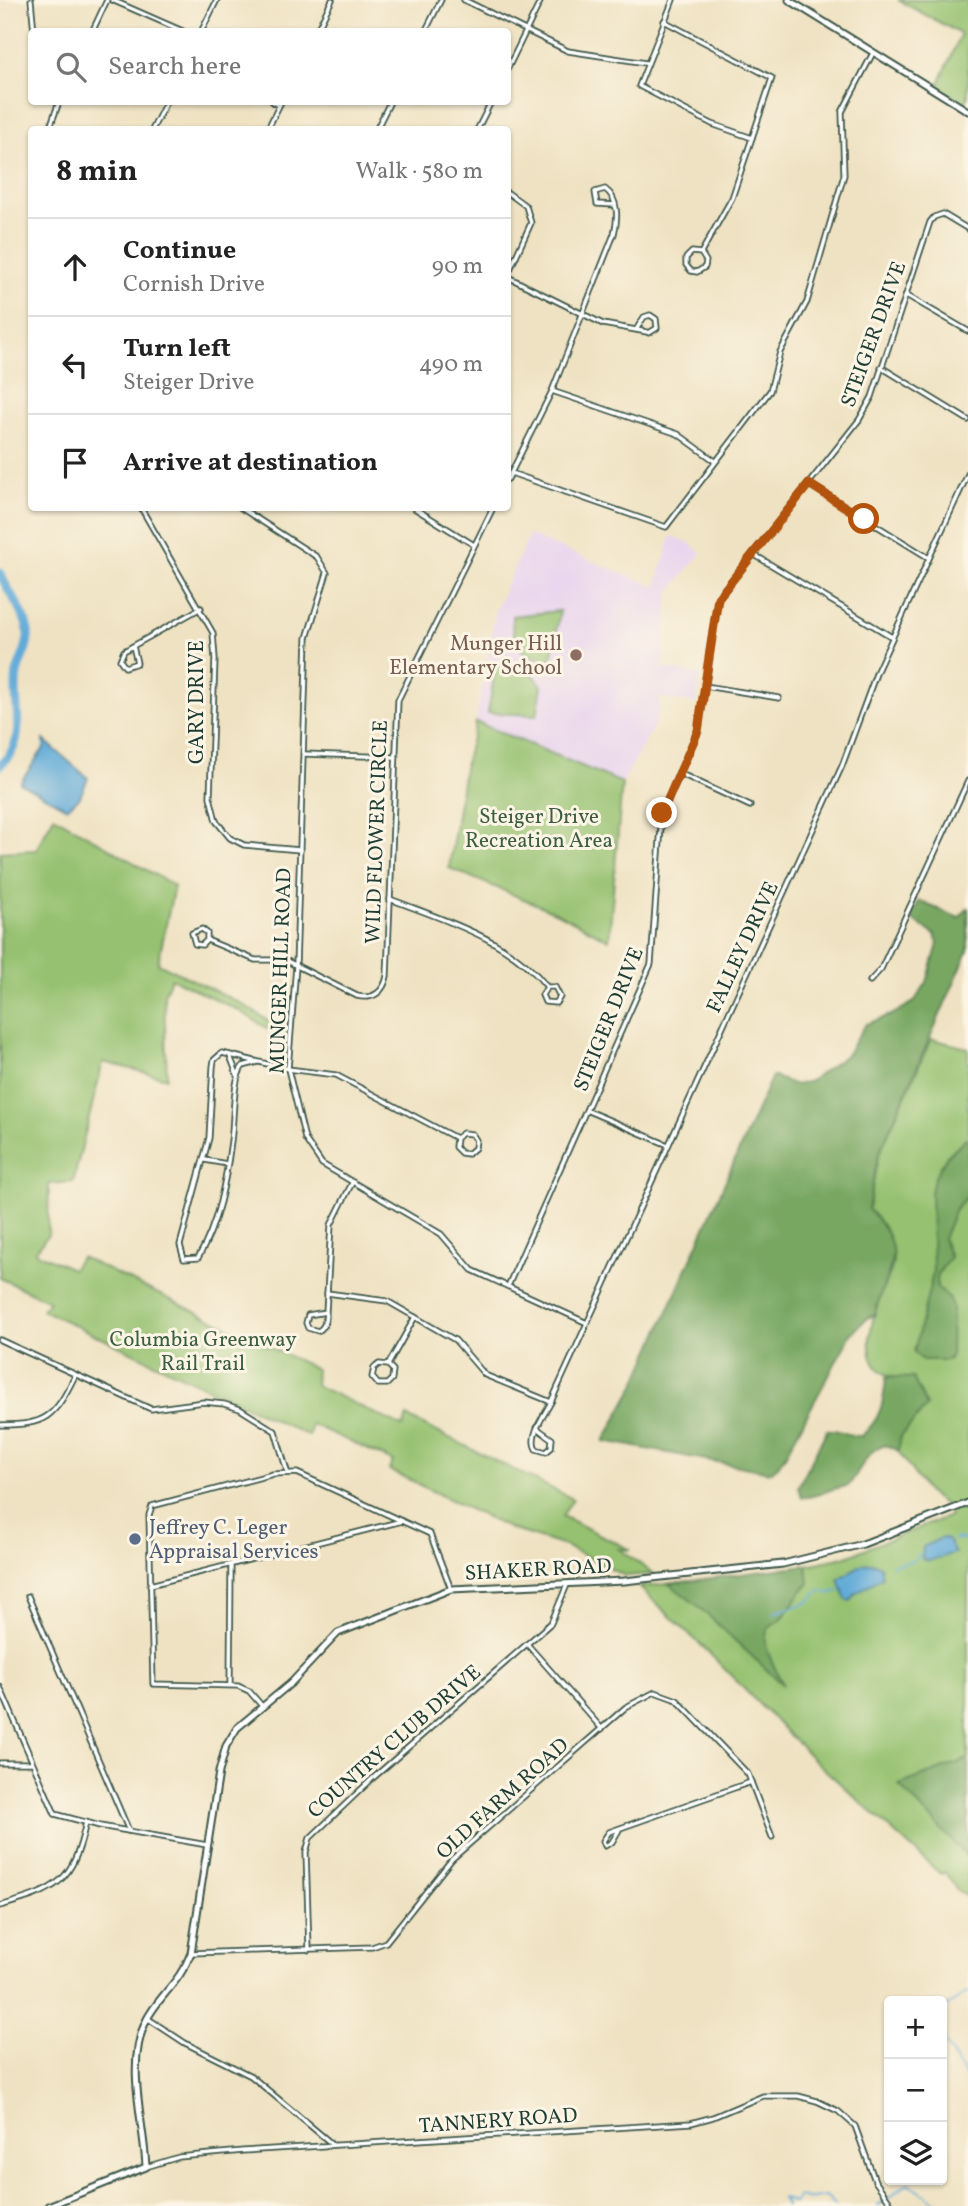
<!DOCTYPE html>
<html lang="en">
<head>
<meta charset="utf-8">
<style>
	:root { --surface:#fff; --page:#f6f6f6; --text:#222; --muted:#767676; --line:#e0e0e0 }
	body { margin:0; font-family:Vollkorn,serif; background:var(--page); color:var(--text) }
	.controls { position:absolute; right:21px; bottom:21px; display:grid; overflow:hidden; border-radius:7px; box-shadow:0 2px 5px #0004 }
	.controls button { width:63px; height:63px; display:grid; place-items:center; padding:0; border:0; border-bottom:2px solid var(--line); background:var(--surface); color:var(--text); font:35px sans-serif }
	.stop { position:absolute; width:21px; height:21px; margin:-16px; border:5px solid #b45309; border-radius:50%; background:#fff }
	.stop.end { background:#b45309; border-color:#fff; box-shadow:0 2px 7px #0008 }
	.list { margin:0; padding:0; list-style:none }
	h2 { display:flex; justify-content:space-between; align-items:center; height:91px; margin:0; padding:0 28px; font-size:30px }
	h2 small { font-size:23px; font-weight:400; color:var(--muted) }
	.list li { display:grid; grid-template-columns:46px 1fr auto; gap:21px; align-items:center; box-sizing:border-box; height:98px; padding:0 28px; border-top:2px solid var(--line) }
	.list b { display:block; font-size:26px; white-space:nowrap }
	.list p { margin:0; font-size:23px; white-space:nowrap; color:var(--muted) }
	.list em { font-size:23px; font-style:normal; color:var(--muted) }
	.icon { flex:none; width:38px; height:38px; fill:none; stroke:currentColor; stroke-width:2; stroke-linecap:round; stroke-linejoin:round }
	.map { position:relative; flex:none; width:968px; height:2206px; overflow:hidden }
	.search { position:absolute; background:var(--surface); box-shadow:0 2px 5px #0004; left:28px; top:28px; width:483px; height:77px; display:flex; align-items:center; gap:18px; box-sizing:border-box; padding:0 24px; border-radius:7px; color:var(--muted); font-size:26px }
	.panel { position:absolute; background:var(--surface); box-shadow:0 2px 5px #0004; left:28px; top:126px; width:483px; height:385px; border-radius:7px }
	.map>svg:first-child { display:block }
	.built { fill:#e7d2ef }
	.green { fill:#95c16f; stroke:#5a7f52; stroke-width:2 }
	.forest { fill:#78a762; stroke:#4c724b; stroke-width:2 }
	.water { fill:#60aad8; stroke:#407486; stroke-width:2 }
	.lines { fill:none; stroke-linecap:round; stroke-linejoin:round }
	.stream { stroke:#60aad8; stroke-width:2 }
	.river { stroke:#60aad8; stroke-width:9 }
	.street-casing { stroke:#3e5649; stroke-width:7 }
	.secondary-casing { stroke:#3e5649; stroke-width:9 }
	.street { stroke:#fff; stroke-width:3.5 }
	.secondary { stroke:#fff; stroke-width:5 }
	.route { stroke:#b45309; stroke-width:9 }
	.education-dot { fill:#8d6e63; stroke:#fcf5e5; stroke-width:2.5 }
	.service-dot { fill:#5c6f8a; stroke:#fcf5e5; stroke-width:2.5 }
	.labels { text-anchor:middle; stroke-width:6; stroke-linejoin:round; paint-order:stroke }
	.street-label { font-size:21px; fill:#1f3d34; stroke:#fcf5e5 }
	.education-label { font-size:21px; fill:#785e54; stroke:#fcf5e5; text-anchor:end }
	.park-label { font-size:21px; fill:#3c5e43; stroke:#fcf5e5 }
	.service-label { font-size:21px; fill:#4e5e75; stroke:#fcf5e5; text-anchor:start }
</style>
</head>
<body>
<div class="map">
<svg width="968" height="2206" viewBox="0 0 968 2206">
	<rect width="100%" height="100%" fill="#fcf5e5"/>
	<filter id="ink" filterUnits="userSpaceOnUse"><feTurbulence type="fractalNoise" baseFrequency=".0143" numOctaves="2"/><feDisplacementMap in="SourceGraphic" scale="14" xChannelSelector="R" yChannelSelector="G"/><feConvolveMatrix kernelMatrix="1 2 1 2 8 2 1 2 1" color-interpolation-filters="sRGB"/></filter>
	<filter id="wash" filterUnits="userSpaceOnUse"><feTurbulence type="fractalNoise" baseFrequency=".00686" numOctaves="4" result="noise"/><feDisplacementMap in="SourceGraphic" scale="28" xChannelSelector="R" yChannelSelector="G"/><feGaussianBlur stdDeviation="1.57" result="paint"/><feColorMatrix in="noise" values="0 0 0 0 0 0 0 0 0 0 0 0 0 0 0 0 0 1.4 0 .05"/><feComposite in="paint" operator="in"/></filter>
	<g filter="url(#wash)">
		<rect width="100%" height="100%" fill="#efe2c2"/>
		<path class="built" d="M 529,535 L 656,587 L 671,536 L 688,542 L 701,553 L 669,593 L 663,668 L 700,675 L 696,703 L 660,698 L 656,722 L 622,783 L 476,722 L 496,609 Z"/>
		<g class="green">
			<path d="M 898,0 L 968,0 L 968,97 L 964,104 L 937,88 L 961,34 Z"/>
			<path d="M 560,611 L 551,660 C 521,658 512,645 512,616 Z"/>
			<path d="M 496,665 C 519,665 529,666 542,686 L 537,715 L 488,713 Z"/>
			<path d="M 476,722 L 622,783 L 609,940 L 555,912 L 449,868 L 464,768 Z"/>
			<path d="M 54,816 L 174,886 L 158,963 L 240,1003 L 288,1033 L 287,1041 L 238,1010 L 171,978 L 164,995 L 167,1078 L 103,1062 L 73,1182 L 49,1184 L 48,1235 L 35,1252 L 72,1269 L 81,1257 L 316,1369 L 315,1385 L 403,1427 L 407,1417 L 573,1499 L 562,1516 L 631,1550 L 619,1549 L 654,1574 L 625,1576 L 565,1546 L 510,1529 L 389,1470 L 393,1461 L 311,1424 L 309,1436 L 42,1310 L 49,1301 L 0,1278 L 0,852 L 36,850 Z"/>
			<path d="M 931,1039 L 968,1048 L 968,1898 L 957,1890 L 945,1872 L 941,1874 L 937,1871 L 813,1759 L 701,1645 L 639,1587 L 775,1572 L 844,1557 L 950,1516 L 946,1506 L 927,1492 L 898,1451 L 913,1378 C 852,1383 869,1324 884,1286 C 887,1278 893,1271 893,1261 C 892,1238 884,1225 868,1209 L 878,1156 Z"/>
		</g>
		<g class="forest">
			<path d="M 919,901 L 959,918 L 968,908 L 968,951 L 878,1156 L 868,1209 C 911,1253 886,1266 875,1315 L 867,1318 L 851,1334 L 786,1454 L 778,1466 L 770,1472 L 604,1441 L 636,1383 L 772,1076 L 796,1085 L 810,1081 L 846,1055 L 866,1024 L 891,1015 L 914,1002 L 927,982 L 938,944 L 935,935 L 911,919 Z"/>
			<path d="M 968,1136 L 968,1195 L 955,1209 L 943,1239 L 950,1257 C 942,1269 936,1272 937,1288 L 950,1298 L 952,1309 L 951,1355 L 948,1360 L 922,1360 L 914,1352 L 933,1273 L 931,1192 L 934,1178 L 947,1156 Z"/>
			<path d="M 886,1377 L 913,1378 L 927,1406 L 901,1436 L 898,1451 C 873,1431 861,1472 848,1486 C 831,1487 814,1499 802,1497 L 798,1487 L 827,1430 C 839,1428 848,1437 861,1436 C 881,1420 884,1402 886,1377 Z"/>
			<path d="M 807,1565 L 809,1584 C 797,1595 792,1607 782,1618 C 777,1622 772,1623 769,1628 C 758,1643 777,1670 783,1685 L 697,1605 L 669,1584 Z"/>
			<path d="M 968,1759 L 968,1858 L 899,1785 Z"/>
		</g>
		<g class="water">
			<path d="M 44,740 L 88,778 L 80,797 L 67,808 L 20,783 L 44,748 Z"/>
			<path d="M 941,1538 L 948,1540 L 955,1553 L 929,1561 L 922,1559 L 923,1547 Z"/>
			<path d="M 875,1563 L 880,1566 L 882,1577 L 855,1594 L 851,1601 L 846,1600 L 839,1579 L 863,1564 Z"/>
		</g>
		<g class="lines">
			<g class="stream">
				<path d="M 954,1540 L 960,1538 L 968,1541"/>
				<path d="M 891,1565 L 913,1561 L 921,1554"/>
				<path d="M 773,1613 L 807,1603 L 819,1591 L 831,1593 L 841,1590"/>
				<path d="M 942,2010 L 968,1992"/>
				<path d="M 942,2014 L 944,2041 L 968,2081"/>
				<path d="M 786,2206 L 782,2198 L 794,2203 L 798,2196 L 806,2199 L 826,2196 L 836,2206"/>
				<path d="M 878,2206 L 908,2183 L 941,2206"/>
			</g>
			<path class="river" d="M 0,573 C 8,594 24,608 28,631 C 30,645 20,660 17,673 C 11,706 31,739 0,765"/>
		</g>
	</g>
	<g filter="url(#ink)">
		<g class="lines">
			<defs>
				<g id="street">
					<path d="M 31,0 L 34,32"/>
					<path d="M 112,0 L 185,32"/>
					<path d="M 464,0 L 568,51 L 646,63"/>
					<path d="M 673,0 L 639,86 L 712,124 L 752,138"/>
					<path d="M 664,21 L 772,78 L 732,198 L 701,253 L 692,252 L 686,258 L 686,265 L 691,271 L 697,272 L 705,267 L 706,261 L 701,253"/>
					<path d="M 92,32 L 107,0"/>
					<path d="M 201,32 L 217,0"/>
					<path d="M 316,32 L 332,0"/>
					<path d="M 425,32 L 441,0"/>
					<path d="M 508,68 L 541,0"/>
					<path d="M 273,102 L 279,105"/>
					<path d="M 49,130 L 59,102"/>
					<path d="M 152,130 L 166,102"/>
					<path d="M 267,130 L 281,102"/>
					<path d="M 376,130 L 390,102"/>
					<path d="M 477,130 L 491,102"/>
					<path d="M 508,193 L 526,206 L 531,223 L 508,274"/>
					<path d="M 508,277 L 603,324 L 647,332 L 649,333 L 657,328 L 656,319 L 650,315 L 644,317 L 636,330"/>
					<path d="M 906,295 L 968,331"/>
					<path d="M 881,367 L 968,420"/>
					<path d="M 552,391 L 678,434 L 715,461"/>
					<path d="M 511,473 L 666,527 L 770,391 L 780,352 L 807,302 L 844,175 L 842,112 L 873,53"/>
					<path d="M 508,479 L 552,391 L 614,234 C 618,219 619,199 605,189 L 595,192 L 597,204 L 615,205"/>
					<path d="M 809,484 L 929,558"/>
					<path d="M 141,508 L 213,633 L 215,659 L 210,797 L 216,821 L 230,838 L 244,845 L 300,850"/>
					<path d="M 241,508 L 317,557 L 327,573 L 307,638 L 296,966 L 288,1069 L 305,1139 L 322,1164 L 441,1234 L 472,1270 L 587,1323"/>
					<path d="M 414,508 L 474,545"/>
					<path d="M 753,554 L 892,637"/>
					<path d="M 133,646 L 137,663 L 125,667 L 120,660 L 124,651 L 201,608"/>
					<path d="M 705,686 L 779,698"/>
					<path d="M 304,754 L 394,757"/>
					<path d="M 679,773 L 750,806"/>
					<path d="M 390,899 C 444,920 510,939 547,987 L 542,995 L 545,1002 L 556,1003 L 560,997 L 555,987 L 547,987"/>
					<path d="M 207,940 L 202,945 L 195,944 L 192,933 L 202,929 L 207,933 L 207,940 L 255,960 L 285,960 L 357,996 C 373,1000 384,992 387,976 L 398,700 L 493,508"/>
					<path d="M 870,981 L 881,969 L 968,781"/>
					<path d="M 230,1056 L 237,1074"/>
					<path d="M 258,1062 L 243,1066 C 232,1079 234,1123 231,1141 C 226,1180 218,1224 198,1258 L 184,1259 L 180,1245 L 209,1138 L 213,1067 L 214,1060 L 222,1053 L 288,1069 L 336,1075 L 456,1138 L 455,1147 L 461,1153 L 468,1154 L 475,1148 L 476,1140 L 472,1134 L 463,1133 L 456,1138"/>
					<path d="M 588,1111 L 668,1145"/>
					<path d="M 205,1160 L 227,1164"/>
					<path d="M 508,1286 L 651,964 L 662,813 L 698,731 L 718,598 L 859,420 L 872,397 L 930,222 L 934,217 L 943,214 L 968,229"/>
					<path d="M 327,1293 L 387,1301 L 455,1340 L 485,1375 L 551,1402"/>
					<path d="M 326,1312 L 308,1315 L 306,1323 L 308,1328 L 318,1331 C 326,1327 325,1320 326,1312 L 331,1225 L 352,1183"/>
					<path d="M 0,1340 L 151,1409 L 204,1402 L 224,1404 L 240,1409 L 275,1431 L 287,1471"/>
					<path d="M 388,1365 L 393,1370 L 392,1379 L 387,1384 L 378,1384 L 372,1377 L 374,1368 L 379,1364 L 388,1365 L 415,1317"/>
					<path d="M 0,1425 C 46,1425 54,1418 75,1376"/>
					<path d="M 538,1429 L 552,1439 L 551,1448 L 546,1452 L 536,1449 C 528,1436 545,1414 551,1402 L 842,766 L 877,671 L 968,474"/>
					<path d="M 150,1585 L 402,1521"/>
					<path d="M 28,1596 L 129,1831"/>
					<path d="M 527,1644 L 602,1729"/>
					<path d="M 230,1685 L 231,1566"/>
					<path d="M 0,1687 L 55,1814 L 100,1826 L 207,1845"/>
					<path d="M 262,1706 L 249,1691 L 238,1686 L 153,1684 L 149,1515 L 152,1506 L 273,1474 L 297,1473 L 430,1534 L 451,1589"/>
					<path d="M 0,1763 L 31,1763"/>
					<path d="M 619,1830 L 612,1842 L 605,1846 L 603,1841 L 609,1832 L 751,1782"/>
					<path d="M 0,1906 C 57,1890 73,1883 86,1822"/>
					<path d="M 309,1950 L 306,1852 L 310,1838 L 373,1778 L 551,1623 L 567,1585"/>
					<path d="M 191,1953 L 372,1947 L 386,1942 L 452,1859 L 626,1707 L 655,1692 L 677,1700 L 748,1774 L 772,1837"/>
					<path d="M 147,2018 L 185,2043 L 251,2076 L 332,2144"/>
					<path d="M 146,2167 L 179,2157 L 243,2151 L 691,2123 L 713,2117 L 763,2096 L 798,2096 L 817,2101 L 838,2111 L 855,2126 L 875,2181 L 893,2206"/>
				</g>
				<g id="secondary">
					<path d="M 789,0 L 968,111"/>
					<path d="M 48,2206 L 146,2167 C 144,2121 125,2064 146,2021 C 158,1996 180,1983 191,1953 L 219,1772 L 226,1746 L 237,1728 L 291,1683 L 338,1633 L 451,1589 L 624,1581 L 783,1564 L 863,1544 L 968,1503"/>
				</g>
			</defs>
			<use href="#street" class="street-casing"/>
			<use href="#secondary" class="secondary-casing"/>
			<use href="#street" class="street"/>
			<use href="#secondary" class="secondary"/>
		</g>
	</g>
	<g class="lines" filter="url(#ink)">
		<path class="route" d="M 662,813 L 698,731 L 718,598 L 809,484 L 864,519"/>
	</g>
	<circle class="education-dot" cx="576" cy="655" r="7"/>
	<circle class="service-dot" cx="135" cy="1539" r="7"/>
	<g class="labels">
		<g class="street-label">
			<text transform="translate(873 334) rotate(-70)" y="7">STEIGER DRIVE</text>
			<text transform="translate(196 702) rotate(-90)" y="7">GARY DRIVE</text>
			<text transform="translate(376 832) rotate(-88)" y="7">WILD FLOWER CIRCLE</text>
			<text transform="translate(742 947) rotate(-65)" y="7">FALLEY DRIVE</text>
			<text transform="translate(280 971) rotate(-88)" y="7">MUNGER HILL ROAD</text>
			<text transform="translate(608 1019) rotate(-68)" y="7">STEIGER DRIVE</text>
			<text transform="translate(538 1569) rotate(-3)" y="7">SHAKER ROAD</text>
			<text transform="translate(394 1741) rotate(-41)" y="7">COUNTRY CLUB DRIVE</text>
			<text transform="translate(502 1798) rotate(-42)" y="7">OLD FARM ROAD</text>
			<text transform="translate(498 2120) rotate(-4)" y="7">TANNERY ROAD</text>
		</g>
		<g class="education-label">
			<text x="562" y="650">Munger Hill<tspan x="562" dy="24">Elementary School</tspan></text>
		</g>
		<g class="park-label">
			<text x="539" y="823">Steiger Drive<tspan x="539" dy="24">Recreation Area</tspan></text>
			<text x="203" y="1346">Columbia Greenway<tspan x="203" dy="24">Rail Trail</tspan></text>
		</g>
		<g class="service-label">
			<text x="149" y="1534">Jeffrey C. Leger<tspan x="149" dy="24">Appraisal Services</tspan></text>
		</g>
	</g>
</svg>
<div class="controls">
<button>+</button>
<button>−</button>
<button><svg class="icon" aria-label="layers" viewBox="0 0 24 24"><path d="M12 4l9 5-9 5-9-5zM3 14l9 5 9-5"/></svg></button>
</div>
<div class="stop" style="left:864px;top:519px"></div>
<div class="stop end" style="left:662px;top:813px"></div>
<div class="search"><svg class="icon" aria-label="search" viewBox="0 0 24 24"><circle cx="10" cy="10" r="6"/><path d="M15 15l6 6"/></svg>Search here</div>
<section class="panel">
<h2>8 min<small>Walk · 580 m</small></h2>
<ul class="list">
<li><svg class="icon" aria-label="ahead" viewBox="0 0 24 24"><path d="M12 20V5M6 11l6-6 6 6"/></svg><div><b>Continue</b><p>Cornish Drive</p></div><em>90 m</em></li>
<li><svg class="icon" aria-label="left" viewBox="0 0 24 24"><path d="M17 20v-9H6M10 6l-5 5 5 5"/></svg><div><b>Turn left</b><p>Steiger Drive</p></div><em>490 m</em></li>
<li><svg class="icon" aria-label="arrive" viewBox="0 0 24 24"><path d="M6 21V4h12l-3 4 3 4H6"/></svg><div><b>Arrive at destination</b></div></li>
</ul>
</section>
</div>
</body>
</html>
